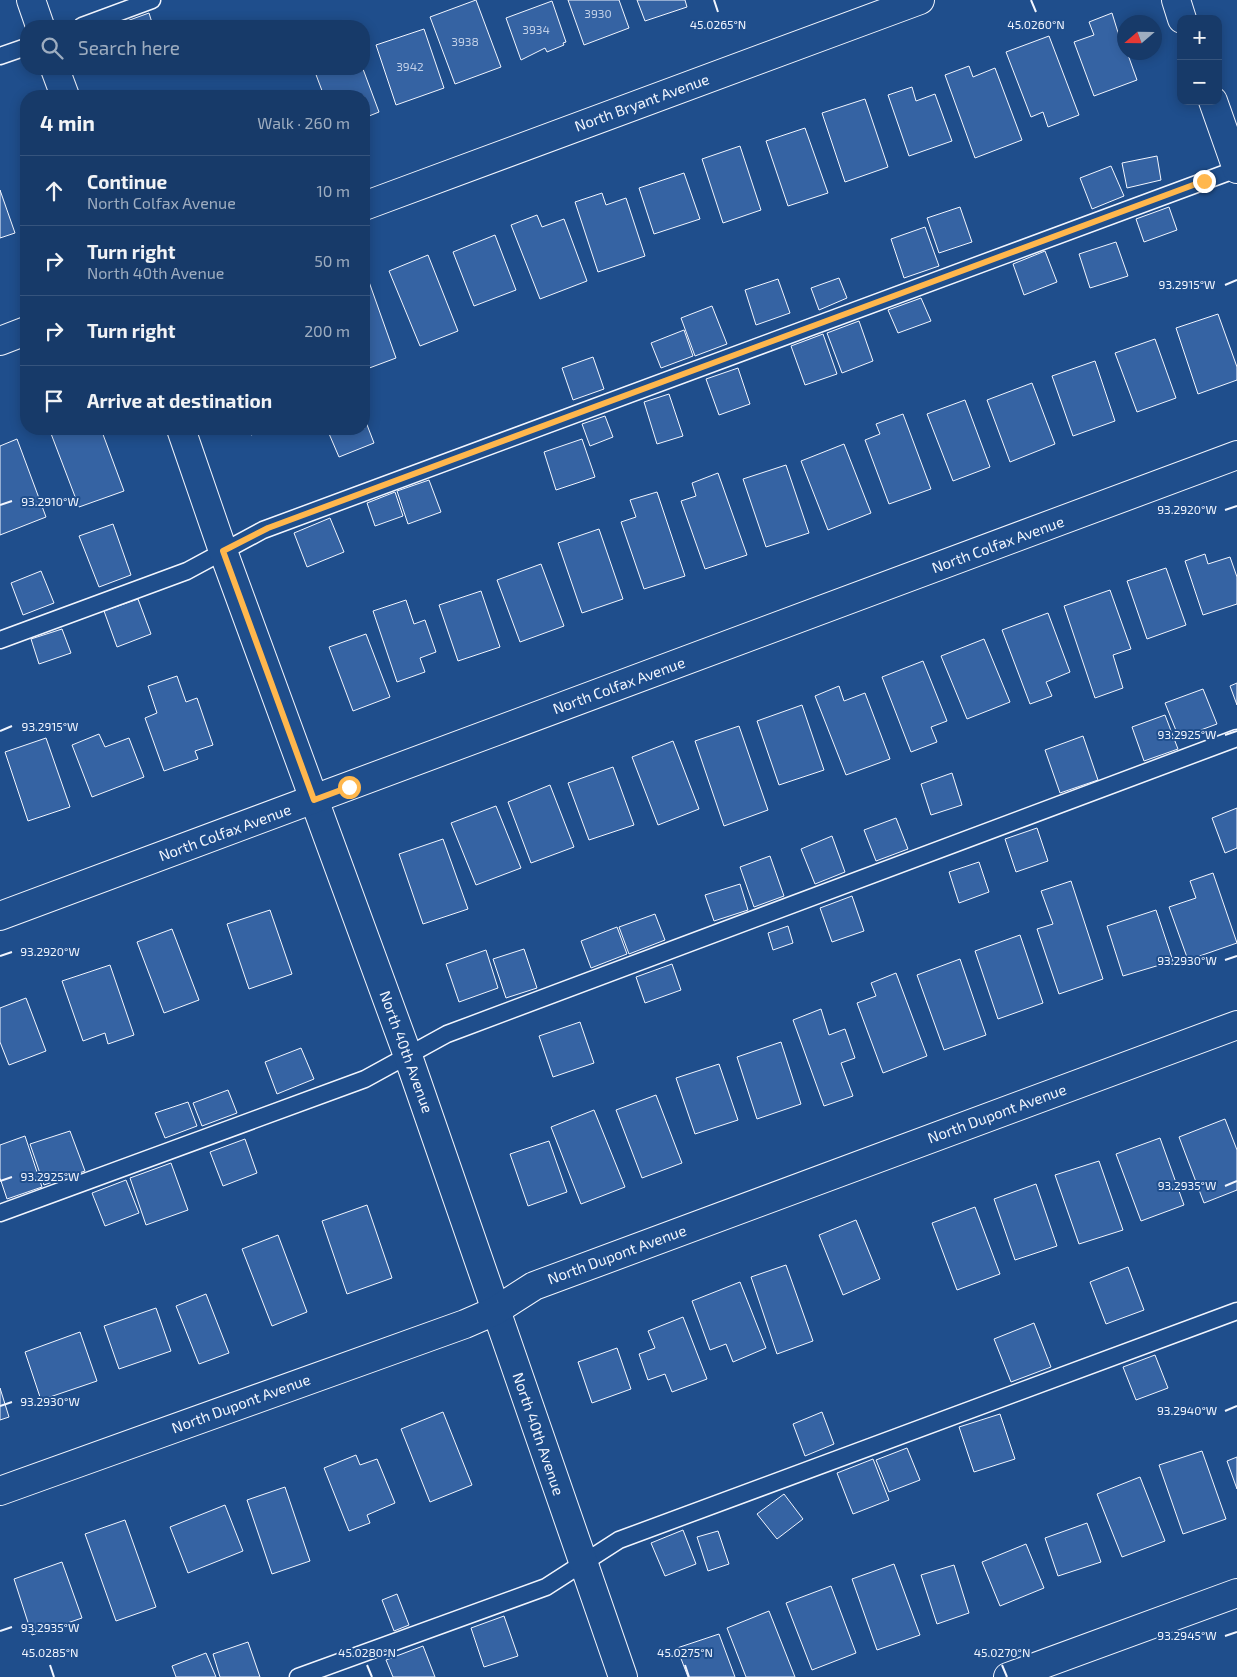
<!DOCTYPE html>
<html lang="en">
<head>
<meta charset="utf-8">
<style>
	:root { --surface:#173a69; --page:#20416f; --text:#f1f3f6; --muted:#9eadc0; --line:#36547d }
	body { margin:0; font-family:"Exo 2",sans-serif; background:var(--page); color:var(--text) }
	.controls { position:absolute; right:15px; top:15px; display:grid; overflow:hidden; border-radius:10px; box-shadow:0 2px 12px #0003 }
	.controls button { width:45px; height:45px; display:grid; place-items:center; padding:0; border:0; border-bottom:1px solid var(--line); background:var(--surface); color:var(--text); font:25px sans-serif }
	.compass { position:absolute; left:1117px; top:15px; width:45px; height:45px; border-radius:50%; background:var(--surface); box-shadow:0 2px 12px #0003; rotate:250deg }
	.stop { position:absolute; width:15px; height:15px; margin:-11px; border:4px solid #ffb74d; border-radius:50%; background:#fff }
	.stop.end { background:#ffb74d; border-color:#fff; box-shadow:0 1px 5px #0008 }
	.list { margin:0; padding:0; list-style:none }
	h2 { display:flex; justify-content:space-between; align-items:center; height:65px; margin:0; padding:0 20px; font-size:21px }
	h2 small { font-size:16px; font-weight:400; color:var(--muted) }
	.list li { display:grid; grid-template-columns:32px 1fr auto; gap:15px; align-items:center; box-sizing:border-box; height:70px; padding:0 20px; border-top:1px solid var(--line) }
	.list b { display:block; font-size:19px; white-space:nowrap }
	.list p { margin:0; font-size:16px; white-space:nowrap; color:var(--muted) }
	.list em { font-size:16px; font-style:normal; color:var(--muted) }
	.icon { flex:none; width:28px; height:28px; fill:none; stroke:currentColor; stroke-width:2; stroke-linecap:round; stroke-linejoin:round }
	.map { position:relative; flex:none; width:1237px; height:1677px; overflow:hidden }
	.search { position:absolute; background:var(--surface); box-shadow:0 2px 12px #0003; left:20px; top:20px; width:350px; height:55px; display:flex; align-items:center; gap:12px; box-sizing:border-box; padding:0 18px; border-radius:20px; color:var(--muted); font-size:19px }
	.panel { position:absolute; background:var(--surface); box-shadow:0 2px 12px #0003; left:20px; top:90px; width:350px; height:345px; border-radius:20px }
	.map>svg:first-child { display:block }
	.building { fill:#3563a3; stroke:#f2f6ff }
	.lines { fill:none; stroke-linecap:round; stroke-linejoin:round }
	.service-casing { stroke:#f2f6ff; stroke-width:19 }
	.minor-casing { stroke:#f2f6ff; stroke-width:30 }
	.service { stroke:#1f4e8c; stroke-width:16 }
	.minor { stroke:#1f4e8c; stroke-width:28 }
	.route { stroke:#ffb74d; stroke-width:6 }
	.ticks { fill:none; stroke:#f2f6ff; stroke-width:2 }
	.labels { text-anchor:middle; stroke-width:4; stroke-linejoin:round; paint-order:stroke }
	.number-label { font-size:12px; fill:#c3d1e8 }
	.street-label { font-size:15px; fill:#f2f6ff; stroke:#1f4e8c }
	.ticks-label { font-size:12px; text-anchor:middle; fill:#f2f6ff; stroke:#1f4e8c; stroke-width:4; stroke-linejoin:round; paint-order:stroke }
</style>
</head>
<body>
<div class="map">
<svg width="1237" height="1677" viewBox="0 0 1237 1677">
	<rect width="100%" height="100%" fill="#1f4e8c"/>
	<g class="building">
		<path d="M 476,0 L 501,67 L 455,84 L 430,17 Z"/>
		<path d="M 568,0 L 619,0 L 629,28 L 584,45 Z"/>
		<path d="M 637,0 L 685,0 L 687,7 L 645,21 Z"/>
		<path d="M 552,1 L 566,42 L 563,43 L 564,45 L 547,52 L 545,48 L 521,60 L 506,18 Z"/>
		<path d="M 149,13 L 153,26 L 113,26 Z"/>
		<path d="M 1112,13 L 1124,52 L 1127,52 L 1137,80 L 1094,96 L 1074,42 L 1094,35 L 1089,22 Z"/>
		<path d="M 424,29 L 444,88 L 396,105 L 376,45 Z"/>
		<path d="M 1049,36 L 1079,115 L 1048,127 L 1043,112 L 1031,117 L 1006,52 Z"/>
		<path d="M 969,66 L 973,77 L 995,68 L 1022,140 L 975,158 L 945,75 Z"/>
		<path d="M 124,69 L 142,69 L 126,74 Z"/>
		<path d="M 325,69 L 363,69 L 379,112 L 364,118 L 364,96 L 324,96 L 315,72 Z"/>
		<path d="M 912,87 L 916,101 L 935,94 L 952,141 L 909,156 L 888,95 Z"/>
		<path d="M 865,99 L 888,167 L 845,182 L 822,113 Z"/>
		<path d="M 805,128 L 828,193 L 788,206 L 766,141 Z"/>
		<path d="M 740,146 L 761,210 L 723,223 L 702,159 Z"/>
		<path d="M 1157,156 L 1161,180 L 1127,188 L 1122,163 Z"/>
		<path d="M 1111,166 L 1124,196 L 1092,209 L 1080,178 Z"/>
		<path d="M 684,173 L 700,219 L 654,234 L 639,188 Z"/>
		<path d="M 0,190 L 15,233 L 0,238 Z"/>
		<path d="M 602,193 L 606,205 L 626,198 L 645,256 L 598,272 L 575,202 Z"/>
		<path d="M 960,207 L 972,242 L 939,253 L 927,218 Z"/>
		<path d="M 1169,207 L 1177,230 L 1144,242 L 1136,219 Z"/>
		<path d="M 537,215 L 542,227 L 564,219 L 587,281 L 540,299 L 511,225 Z"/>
		<path d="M 925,227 L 939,266 L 904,278 L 891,239 Z"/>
		<path d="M 495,235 L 516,290 L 474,306 L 453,252 Z"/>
		<path d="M 1116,242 L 1128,276 L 1090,288 L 1079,254 Z"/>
		<path d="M 1045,251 L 1057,282 L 1024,295 L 1013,264 Z"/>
		<path d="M 428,255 L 458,331 L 420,346 L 389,271 Z"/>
		<path d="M 839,278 L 847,298 L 819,310 L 811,288 Z"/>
		<path d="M 368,279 L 396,358 L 364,370 L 364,280 Z"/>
		<path d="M 778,279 L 790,313 L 756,325 L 745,290 Z"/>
		<path d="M 921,298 L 931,321 L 898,333 L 888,310 Z"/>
		<path d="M 712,306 L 727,344 L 695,356 L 681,318 Z"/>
		<path d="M 1218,314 L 1237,367 L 1237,380 L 1198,394 L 1176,328 Z"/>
		<path d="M 859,321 L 873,361 L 842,373 L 827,333 Z"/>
		<path d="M 684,330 L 693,356 L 661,368 L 651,343 Z"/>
		<path d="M 823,334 L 837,374 L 805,385 L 791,346 Z"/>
		<path d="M 1155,339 L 1176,398 L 1137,412 L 1115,353 Z"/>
		<path d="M 593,357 L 604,389 L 573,400 L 562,368 Z"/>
		<path d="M 1095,361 L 1115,421 L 1073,436 L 1052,376 Z"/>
		<path d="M 738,368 L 750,404 L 719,415 L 706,379 Z"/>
		<path d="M 1032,383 L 1055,444 L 1010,462 L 987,400 Z"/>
		<path d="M 669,394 L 683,436 L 657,444 L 644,402 Z"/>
		<path d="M 965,400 L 990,467 L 953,481 L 927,414 Z"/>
		<path d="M 903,414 L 931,489 L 889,504 L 865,440 L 880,434 L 876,424 Z"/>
		<path d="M 605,416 L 613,437 L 590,446 L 582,424 Z"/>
		<path d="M 364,417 L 374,443 L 339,457 L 327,429 L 364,429 Z"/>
		<path d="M 56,429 L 101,429 L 124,491 L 79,507 L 50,431 Z"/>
		<path d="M 249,429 L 270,429 L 251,435 Z"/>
		<path d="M 17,439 L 46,517 L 0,535 L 0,446 Z"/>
		<path d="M 582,439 L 595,477 L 556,490 L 544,452 Z"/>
		<path d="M 844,444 L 871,513 L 828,530 L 801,461 Z"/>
		<path d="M 786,465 L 809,533 L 766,547 L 743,479 Z"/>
		<path d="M 718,473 L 747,555 L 705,569 L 681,501 L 696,496 L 692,483 Z"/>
		<path d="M 429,480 L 441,512 L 408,524 L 397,491 Z"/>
		<path d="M 395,492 L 403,516 L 375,526 L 367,503 Z"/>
		<path d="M 657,492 L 685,576 L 644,589 L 621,522 L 636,517 L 630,500 Z"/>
		<path d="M 330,518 L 344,552 L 307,567 L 294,533 Z"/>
		<path d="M 113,524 L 131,575 L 99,587 L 79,536 Z"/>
		<path d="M 599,529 L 623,599 L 582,613 L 558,543 Z"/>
		<path d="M 1205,554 L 1208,564 L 1230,557 L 1237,577 L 1237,604 L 1203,615 L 1185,561 Z"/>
		<path d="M 541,564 L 564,626 L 520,642 L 497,580 Z"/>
		<path d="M 1166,568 L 1186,625 L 1147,639 L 1127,581 Z"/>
		<path d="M 41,571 L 54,603 L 23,615 L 11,583 Z"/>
		<path d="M 1110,590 L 1131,649 L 1113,655 L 1123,688 L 1095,698 L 1064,606 Z"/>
		<path d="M 481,591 L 500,647 L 458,661 L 439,605 Z"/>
		<path d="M 138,599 L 151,634 L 117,647 L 104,611 Z"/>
		<path d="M 406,600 L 414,624 L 425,620 L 436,652 L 420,658 L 425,672 L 397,682 L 373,611 Z"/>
		<path d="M 1048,613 L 1070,672 L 1046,682 L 1052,696 L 1030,704 L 1002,630 Z"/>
		<path d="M 62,629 L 71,653 L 39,664 L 31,639 Z"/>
		<path d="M 366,634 L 390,697 L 353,711 L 329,647 Z"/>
		<path d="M 984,639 L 1010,702 L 967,719 L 941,656 Z"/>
		<path d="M 923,661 L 947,721 L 931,727 L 937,742 L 911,752 L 882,677 Z"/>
		<path d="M 177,676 L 186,702 L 197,698 L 213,745 L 195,751 L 198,759 L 164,771 L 145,718 L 157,713 L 148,686 Z"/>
		<path d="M 1237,683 L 1237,705 L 1230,686 Z"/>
		<path d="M 839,686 L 844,701 L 865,693 L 890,759 L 846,775 L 815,696 Z"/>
		<path d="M 1203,689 L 1217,724 L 1179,738 L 1165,703 Z"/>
		<path d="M 802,705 L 824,770 L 779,785 L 757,721 Z"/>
		<path d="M 1165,715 L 1178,749 L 1144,761 L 1132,727 Z"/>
		<path d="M 739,726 L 768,810 L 724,826 L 695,741 Z"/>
		<path d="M 99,734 L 105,747 L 129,738 L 144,777 L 92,797 L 72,745 Z"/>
		<path d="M 1083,736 L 1098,780 L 1060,793 L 1045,750 Z"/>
		<path d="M 46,738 L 70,807 L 28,821 L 5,752 Z"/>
		<path d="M 673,741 L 699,809 L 658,825 L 632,757 Z"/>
		<path d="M 613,767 L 634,825 L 589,840 L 568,783 Z"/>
		<path d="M 952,773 L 962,805 L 931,815 L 921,784 Z"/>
		<path d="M 550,785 L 574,847 L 531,863 L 508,802 Z"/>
		<path d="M 496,806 L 521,868 L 476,885 L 451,823 Z"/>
		<path d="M 1237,808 L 1237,848 L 1225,853 L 1212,818 Z"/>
		<path d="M 896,818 L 908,849 L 876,861 L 864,830 Z"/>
		<path d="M 1037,828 L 1048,861 L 1016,872 L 1005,839 Z"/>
		<path d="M 832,836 L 845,872 L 815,884 L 801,849 Z"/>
		<path d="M 443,839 L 468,909 L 423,924 L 399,854 Z"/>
		<path d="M 770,856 L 784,896 L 754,907 L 740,867 Z"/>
		<path d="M 979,862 L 989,892 L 959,903 L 949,872 Z"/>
		<path d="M 1213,873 L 1237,943 L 1188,960 L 1169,907 L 1196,898 L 1190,881 Z"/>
		<path d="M 1071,881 L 1103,979 L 1059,994 L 1037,929 L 1053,924 L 1041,891 Z"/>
		<path d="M 740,884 L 748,910 L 714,921 L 705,895 Z"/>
		<path d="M 852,896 L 864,931 L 832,942 L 820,908 Z"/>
		<path d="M 270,910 L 292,974 L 249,989 L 227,924 Z"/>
		<path d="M 1156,910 L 1173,961 L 1123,976 L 1107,926 Z"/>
		<path d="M 655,914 L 665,940 L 629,954 L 619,927 Z"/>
		<path d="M 788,926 L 793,943 L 773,950 L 768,933 Z"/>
		<path d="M 617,927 L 627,954 L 591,968 L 581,941 Z"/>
		<path d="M 172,929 L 199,1000 L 164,1013 L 137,942 Z"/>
		<path d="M 1020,935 L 1043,1003 L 998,1019 L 975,951 Z"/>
		<path d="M 524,949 L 537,988 L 506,998 L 493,959 Z"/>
		<path d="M 486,950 L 498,988 L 459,1002 L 446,964 Z"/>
		<path d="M 960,959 L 986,1035 L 944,1050 L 917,975 Z"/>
		<path d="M 672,964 L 681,990 L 645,1003 L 636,977 Z"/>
		<path d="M 110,965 L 134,1035 L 108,1044 L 105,1033 L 83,1041 L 62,981 Z"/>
		<path d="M 896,973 L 927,1056 L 883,1073 L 857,1003 L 876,996 L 871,983 Z"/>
		<path d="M 26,998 L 46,1051 L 9,1065 L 0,1042 L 0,1008 Z"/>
		<path d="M 821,1009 L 829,1035 L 845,1029 L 855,1058 L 841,1063 L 853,1096 L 824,1106 L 793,1020 Z"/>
		<path d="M 580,1022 L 594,1063 L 553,1077 L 539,1036 Z"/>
		<path d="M 781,1042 L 801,1104 L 757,1119 L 737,1057 Z"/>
		<path d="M 301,1048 L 314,1079 L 277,1094 L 265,1062 Z"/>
		<path d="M 719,1064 L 738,1120 L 695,1134 L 676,1078 Z"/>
		<path d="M 228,1090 L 237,1113 L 202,1126 L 193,1103 Z"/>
		<path d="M 656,1095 L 682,1163 L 642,1178 L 616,1110 Z"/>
		<path d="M 188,1102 L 197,1126 L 165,1138 L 155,1113 Z"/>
		<path d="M 594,1110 L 625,1187 L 581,1204 L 551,1127 Z"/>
		<path d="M 1225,1119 L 1237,1150 L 1237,1190 L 1204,1203 L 1179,1137 Z"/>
		<path d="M 70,1131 L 85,1171 L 44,1185 L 30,1144 Z"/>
		<path d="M 25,1136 L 42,1187 L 7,1199 L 0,1178 L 0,1145 Z"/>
		<path d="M 1160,1138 L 1184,1205 L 1141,1221 L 1116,1154 Z"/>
		<path d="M 245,1139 L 257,1173 L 223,1186 L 210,1152 Z"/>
		<path d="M 549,1141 L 567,1192 L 528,1206 L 510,1154 Z"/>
		<path d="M 1099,1161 L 1123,1230 L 1079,1244 L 1055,1175 Z"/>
		<path d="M 171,1163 L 188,1210 L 146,1225 L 130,1178 Z"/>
		<path d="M 126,1180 L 139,1213 L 105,1226 L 92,1193 Z"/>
		<path d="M 1036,1184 L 1057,1246 L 1015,1260 L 994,1199 Z"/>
		<path d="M 367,1205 L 392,1278 L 347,1294 L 322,1221 Z"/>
		<path d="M 975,1207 L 1000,1274 L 957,1290 L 932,1223 Z"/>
		<path d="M 856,1220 L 880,1279 L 843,1295 L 819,1235 Z"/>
		<path d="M 278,1235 L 307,1312 L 272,1326 L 242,1249 Z"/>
		<path d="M 786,1265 L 813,1341 L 777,1354 L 751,1277 Z"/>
		<path d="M 1128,1267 L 1144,1310 L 1106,1324 L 1090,1282 Z"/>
		<path d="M 740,1282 L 766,1348 L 733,1362 L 726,1344 L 710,1350 L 692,1301 Z"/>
		<path d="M 206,1294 L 229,1353 L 199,1364 L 176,1306 Z"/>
		<path d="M 156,1308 L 171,1351 L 119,1369 L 104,1326 Z"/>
		<path d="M 683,1317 L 707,1379 L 672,1392 L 665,1374 L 648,1380 L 639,1354 L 655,1348 L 648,1331 Z"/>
		<path d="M 1034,1323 L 1051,1367 L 1011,1382 L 994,1339 Z"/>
		<path d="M 80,1332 L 97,1381 L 41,1400 L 25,1352 Z"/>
		<path d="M 617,1348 L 631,1389 L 592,1403 L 578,1362 Z"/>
		<path d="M 1155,1355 L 1168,1388 L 1136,1400 L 1123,1367 Z"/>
		<path d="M 0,1388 L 9,1417 L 0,1420 Z"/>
		<path d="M 443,1412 L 472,1485 L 430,1502 L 401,1429 Z"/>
		<path d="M 822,1412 L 834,1444 L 805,1456 L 793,1424 Z"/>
		<path d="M 1000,1414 L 1015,1459 L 974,1472 L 959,1427 Z"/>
		<path d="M 907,1448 L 920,1480 L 889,1492 L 876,1460 Z"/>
		<path d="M 1202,1451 L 1226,1519 L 1183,1534 L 1159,1465 Z"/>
		<path d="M 356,1455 L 360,1465 L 377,1459 L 395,1503 L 367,1515 L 370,1523 L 349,1531 L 324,1468 Z"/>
		<path d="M 1237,1457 L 1237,1489 L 1227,1461 Z"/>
		<path d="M 873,1459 L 889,1500 L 853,1514 L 837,1473 Z"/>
		<path d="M 1140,1477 L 1165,1541 L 1122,1557 L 1097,1494 Z"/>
		<path d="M 285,1487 L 310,1561 L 272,1574 L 247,1500 Z"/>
		<path d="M 784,1494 L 803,1519 L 777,1539 L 757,1514 Z"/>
		<path d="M 225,1505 L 243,1551 L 188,1573 L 170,1527 Z"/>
		<path d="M 125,1520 L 156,1607 L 116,1621 L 85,1534 Z"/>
		<path d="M 1087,1523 L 1101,1562 L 1058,1576 L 1045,1538 Z"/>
		<path d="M 683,1530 L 696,1564 L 665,1576 L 651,1543 Z"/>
		<path d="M 718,1531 L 729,1564 L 708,1571 L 697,1537 Z"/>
		<path d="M 1026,1544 L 1044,1588 L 1000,1606 L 982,1562 Z"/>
		<path d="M 62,1562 L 82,1618 L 32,1635 L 14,1579 Z"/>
		<path d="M 894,1564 L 920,1635 L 877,1650 L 852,1579 Z"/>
		<path d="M 954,1565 L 969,1613 L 937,1624 L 921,1575 Z"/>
		<path d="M 831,1586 L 856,1653 L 812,1670 L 786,1603 Z"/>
		<path d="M 397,1594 L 409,1625 L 394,1631 L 382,1600 Z"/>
		<path d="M 769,1611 L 795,1677 L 746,1677 L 727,1628 Z"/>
		<path d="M 504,1616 L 518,1656 L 484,1667 L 471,1628 Z"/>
		<path d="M 719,1634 L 735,1677 L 688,1677 L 677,1648 Z"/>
		<path d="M 248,1642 L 260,1677 L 220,1677 L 213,1654 Z"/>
		<path d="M 423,1646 L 435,1677 L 393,1677 L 386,1660 Z"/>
		<path d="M 206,1653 L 216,1677 L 176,1677 L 172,1666 Z"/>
	</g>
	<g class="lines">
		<defs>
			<g id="service">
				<path d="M 82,26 L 152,0"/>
				<path d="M 0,56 L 26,47"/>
				<path d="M 0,640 L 187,571 L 263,530 L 1237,169"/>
				<path d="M 0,1213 L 365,1079 L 447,1034 L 1237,738"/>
				<path d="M 298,1677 L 546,1587 L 619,1540 L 1237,1311"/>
			</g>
			<g id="minor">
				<path d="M 31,0 L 40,26"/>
				<path d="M 1176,0 L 1182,19"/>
				<path d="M 55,69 L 65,96"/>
				<path d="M 1213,101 L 1237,169"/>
				<path d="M 364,206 L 920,0"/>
				<path d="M 0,341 L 26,331"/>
				<path d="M 181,429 L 223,551 L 408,1056 L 623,1677"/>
				<path d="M 0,916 L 1237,455"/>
				<path d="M 0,1491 L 465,1324 L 495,1311 L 534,1286 L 1237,1025"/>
				<path d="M 1008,1677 L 1237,1593"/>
			</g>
		</defs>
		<use href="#service" class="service-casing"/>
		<use href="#minor" class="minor-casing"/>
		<use href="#service" class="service"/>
		<use href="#minor" class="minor"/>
	</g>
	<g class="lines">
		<path class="route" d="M 349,787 L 314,800 L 223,551 L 268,528 L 1204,181"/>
	</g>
	<path class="ticks" d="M 714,0 L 718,12M 1031,0 L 1036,12M 1225,285 L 1237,280M 0,505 L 12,501M 1225,510 L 1237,506M 0,731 L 12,726M 1225,735 L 1237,731M 0,956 L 12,952M 1225,960 L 1237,956M 0,1181 L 12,1177M 1225,1186 L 1237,1181M 0,1406 L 12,1402M 1225,1411 L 1237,1406M 0,1631 L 12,1627M 1225,1636 L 1237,1632M 50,1665 L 54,1677M 367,1665 L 372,1677M 685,1665 L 689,1677M 1002,1665 L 1007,1677"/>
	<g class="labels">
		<g class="number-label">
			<text x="598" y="18">3930</text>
			<text x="536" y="34">3934</text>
			<text x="465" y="46">3938</text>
			<text x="410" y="71">3942</text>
		</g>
		<g class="street-label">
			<text transform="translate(642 103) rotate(-20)" y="5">North Bryant Avenue</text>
			<text transform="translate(998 545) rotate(-20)" y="5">North Colfax Avenue</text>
			<text transform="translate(619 686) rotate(-20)" y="5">North Colfax Avenue</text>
			<text transform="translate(225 833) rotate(-20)" y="5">North Colfax Avenue</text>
			<text transform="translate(406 1052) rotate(70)" y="5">North 40th Avenue</text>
			<text transform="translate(997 1114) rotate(-20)" y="5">North Dupont Avenue</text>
			<text transform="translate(617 1255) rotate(-20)" y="5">North Dupont Avenue</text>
			<text transform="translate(241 1404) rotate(-20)" y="5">North Dupont Avenue</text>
			<text transform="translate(538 1434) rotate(71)" y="5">North 40th Avenue</text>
		</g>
	</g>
	<g class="ticks-label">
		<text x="718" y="29">45.0265°N</text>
		<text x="1036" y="29">45.0260°N</text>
		<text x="1187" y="289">93.2915°W</text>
		<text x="50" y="506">93.2910°W</text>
		<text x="1187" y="514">93.2920°W</text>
		<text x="50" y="731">93.2915°W</text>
		<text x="1187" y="739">93.2925°W</text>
		<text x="50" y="956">93.2920°W</text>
		<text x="1187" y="965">93.2930°W</text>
		<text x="50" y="1181">93.2925°W</text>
		<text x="1187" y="1190">93.2935°W</text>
		<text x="50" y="1406">93.2930°W</text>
		<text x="1187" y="1415">93.2940°W</text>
		<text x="50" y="1632">93.2935°W</text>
		<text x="1187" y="1640">93.2945°W</text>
		<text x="50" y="1657">45.0285°N</text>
		<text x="367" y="1657">45.0280°N</text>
		<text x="685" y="1657">45.0275°N</text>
		<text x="1002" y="1657">45.0270°N</text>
	</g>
</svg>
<div class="controls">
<button>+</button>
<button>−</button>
</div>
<svg class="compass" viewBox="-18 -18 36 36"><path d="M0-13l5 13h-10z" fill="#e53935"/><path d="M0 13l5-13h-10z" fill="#9eadc0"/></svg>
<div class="stop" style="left:349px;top:787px"></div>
<div class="stop end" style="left:1204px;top:181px"></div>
<div class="search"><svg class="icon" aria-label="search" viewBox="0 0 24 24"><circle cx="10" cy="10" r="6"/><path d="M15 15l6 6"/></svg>Search here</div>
<section class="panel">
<h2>4 min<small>Walk · 260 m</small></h2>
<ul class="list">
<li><svg class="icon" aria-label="ahead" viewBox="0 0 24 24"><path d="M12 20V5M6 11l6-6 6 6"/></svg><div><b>Continue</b><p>North Colfax Avenue</p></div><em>10 m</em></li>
<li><svg class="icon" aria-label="right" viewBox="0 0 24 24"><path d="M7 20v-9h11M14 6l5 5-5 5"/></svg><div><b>Turn right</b><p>North 40th Avenue</p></div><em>50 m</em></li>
<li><svg class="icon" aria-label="right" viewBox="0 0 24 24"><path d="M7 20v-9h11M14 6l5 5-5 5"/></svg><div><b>Turn right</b></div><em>200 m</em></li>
<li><svg class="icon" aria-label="arrive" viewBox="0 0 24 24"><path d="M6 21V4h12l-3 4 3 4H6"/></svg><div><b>Arrive at destination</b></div></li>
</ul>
</section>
</div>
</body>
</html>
